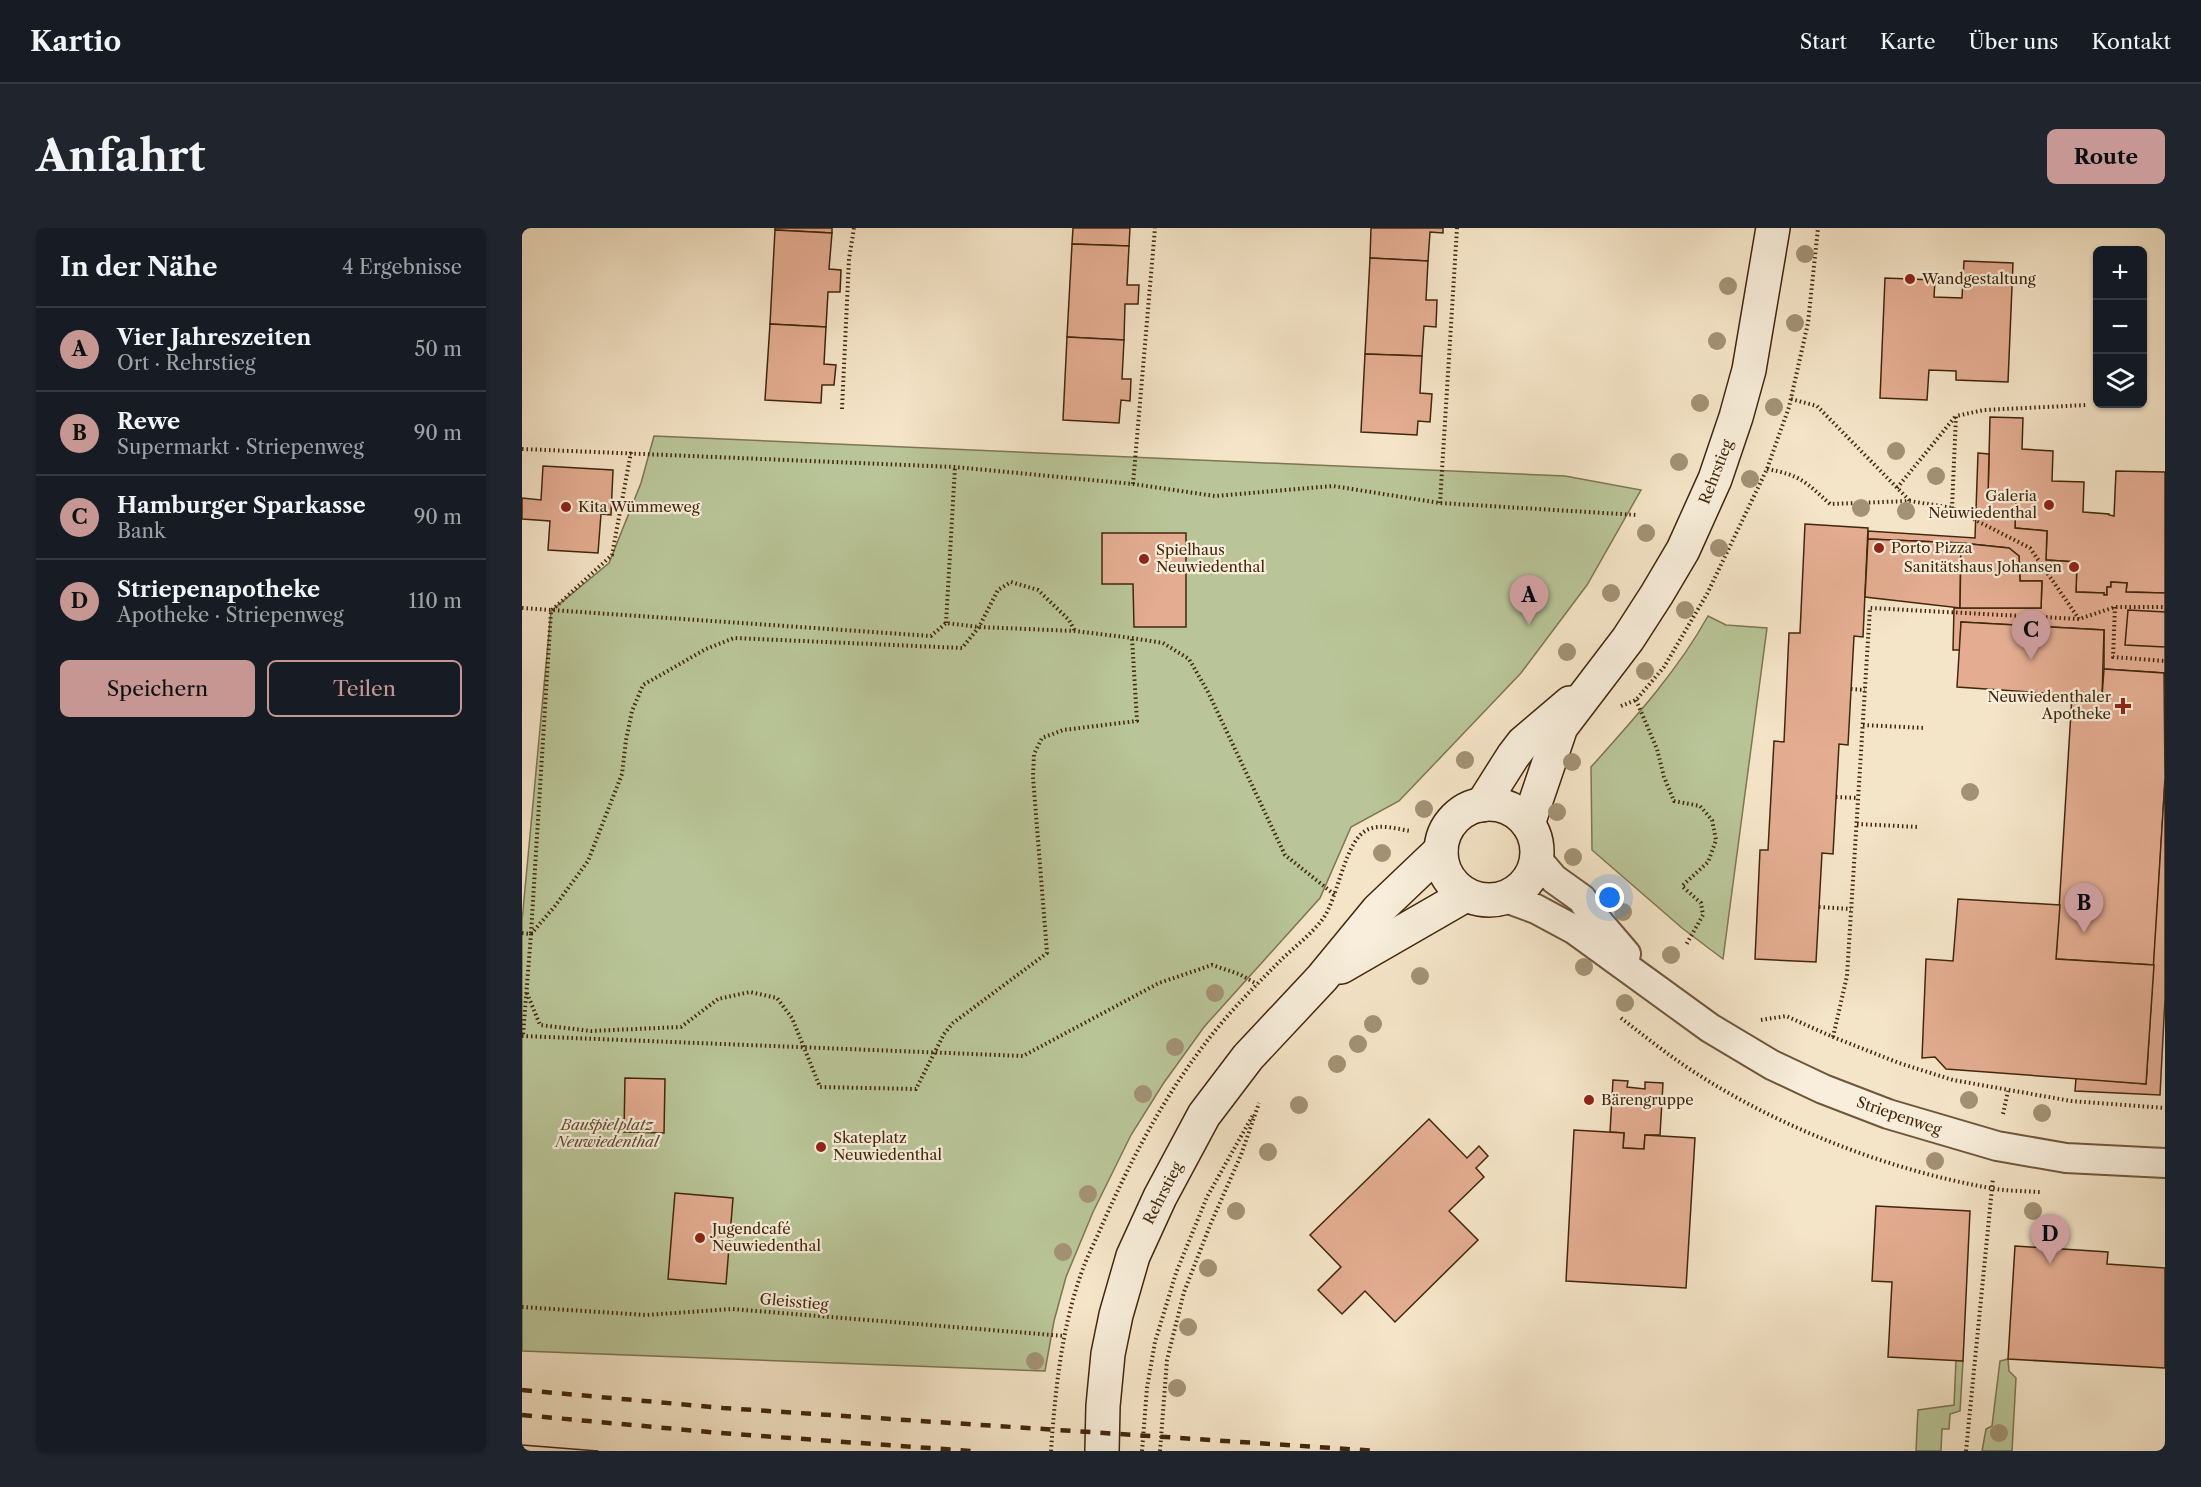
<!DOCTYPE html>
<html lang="de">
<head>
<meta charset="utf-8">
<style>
	:root { --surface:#171b24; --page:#20242c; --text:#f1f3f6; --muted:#9ea1a6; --line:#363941; --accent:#c59692 }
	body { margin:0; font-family:"Libre Caslon Text",serif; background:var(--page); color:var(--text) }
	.controls { position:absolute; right:18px; top:18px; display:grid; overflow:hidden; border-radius:9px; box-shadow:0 2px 4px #0004 }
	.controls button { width:54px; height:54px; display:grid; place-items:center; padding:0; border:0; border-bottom:2px solid var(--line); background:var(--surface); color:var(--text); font:30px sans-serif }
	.you { position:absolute; left:1088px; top:670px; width:21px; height:21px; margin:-15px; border:4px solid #fff; border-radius:50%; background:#1a73e8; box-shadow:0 0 0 9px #1a73e833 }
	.badge { display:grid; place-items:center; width:39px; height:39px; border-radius:50%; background:var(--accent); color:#111; font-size:20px; font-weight:700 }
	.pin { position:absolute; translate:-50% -50px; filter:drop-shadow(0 2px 3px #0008) }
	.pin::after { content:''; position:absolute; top:32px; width:21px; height:18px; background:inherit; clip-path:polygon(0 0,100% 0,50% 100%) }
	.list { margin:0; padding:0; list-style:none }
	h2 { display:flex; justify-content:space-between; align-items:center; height:78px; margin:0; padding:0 24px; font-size:26px }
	h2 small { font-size:20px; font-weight:400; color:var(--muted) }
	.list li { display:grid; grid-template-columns:39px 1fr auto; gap:18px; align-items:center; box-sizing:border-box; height:84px; padding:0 24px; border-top:2px solid var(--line) }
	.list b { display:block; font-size:22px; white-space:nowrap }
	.list p { margin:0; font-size:20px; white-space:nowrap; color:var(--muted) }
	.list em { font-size:20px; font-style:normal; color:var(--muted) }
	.actions { display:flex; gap:12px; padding:18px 24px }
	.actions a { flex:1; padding:14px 0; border:2px solid var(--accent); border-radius:9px; text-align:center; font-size:21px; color:var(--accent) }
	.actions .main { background:var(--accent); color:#111 }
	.icon { flex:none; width:33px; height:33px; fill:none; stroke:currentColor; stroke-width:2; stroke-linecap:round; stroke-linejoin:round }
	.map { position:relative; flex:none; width:1643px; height:1223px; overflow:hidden; border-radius:9px }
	header { display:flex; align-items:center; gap:36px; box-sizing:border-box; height:84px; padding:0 30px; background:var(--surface); border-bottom:2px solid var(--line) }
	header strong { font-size:28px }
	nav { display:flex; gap:33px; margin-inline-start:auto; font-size:21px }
	.intro { display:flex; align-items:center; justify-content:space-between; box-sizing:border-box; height:144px; padding:0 36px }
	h1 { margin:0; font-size:42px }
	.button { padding:15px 27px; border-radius:9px; background:var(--accent); color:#111; font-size:21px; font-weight:700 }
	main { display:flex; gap:36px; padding:0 36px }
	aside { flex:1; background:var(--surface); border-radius:9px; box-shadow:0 2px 4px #0004 }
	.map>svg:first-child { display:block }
	.green { fill:#b9c598; stroke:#7e7652; stroke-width:1.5 }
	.building { fill:#e4ad92; stroke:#42270c; stroke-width:1.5 }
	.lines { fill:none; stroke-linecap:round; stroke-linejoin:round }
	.street-casing { stroke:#6f563b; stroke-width:32 }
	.secondary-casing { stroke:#42270c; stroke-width:36 }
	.path { stroke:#42270c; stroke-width:4; stroke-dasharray:1.5 3; stroke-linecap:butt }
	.street { stroke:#f8eedb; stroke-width:28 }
	.secondary { stroke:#f8eedb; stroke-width:33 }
	.tram { stroke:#42270c; stroke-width:1.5 }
	.rail { stroke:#42270c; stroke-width:4.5; stroke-dasharray:10 10; stroke-linecap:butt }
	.tree { fill:#a39274 }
	.poi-dot { fill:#8f2418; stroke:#f8eedb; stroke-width:2 }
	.labels { text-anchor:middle; stroke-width:4.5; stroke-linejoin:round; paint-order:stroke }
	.poi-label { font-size:15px; fill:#42270c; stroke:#f8eedb; text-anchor:start }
	.street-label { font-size:15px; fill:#42270c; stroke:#f8eedb }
	.park-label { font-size:15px; font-style:italic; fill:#604e2f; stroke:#f8eedb }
</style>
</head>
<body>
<header>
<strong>Kartio</strong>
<nav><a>Start</a><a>Karte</a><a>Über uns</a><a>Kontakt</a></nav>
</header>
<div class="intro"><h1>Anfahrt</h1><a class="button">Route</a></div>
<main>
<aside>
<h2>In der Nähe<small>4 Ergebnisse</small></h2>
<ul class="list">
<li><span class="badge">A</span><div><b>Vier Jahreszeiten</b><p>Ort · Rehrstieg</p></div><em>50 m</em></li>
<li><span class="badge">B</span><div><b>Rewe</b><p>Supermarkt · Striepenweg</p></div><em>90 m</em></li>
<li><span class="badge">C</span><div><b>Hamburger Sparkasse</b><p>Bank</p></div><em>90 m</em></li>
<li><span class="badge">D</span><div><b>Striepenapotheke</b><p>Apotheke · Striepenweg</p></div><em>110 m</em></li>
</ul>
<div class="actions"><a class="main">Speichern</a><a>Teilen</a></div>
</aside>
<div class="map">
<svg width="1643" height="1223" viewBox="0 0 1643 1223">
	<rect width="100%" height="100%" fill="#f5e5c8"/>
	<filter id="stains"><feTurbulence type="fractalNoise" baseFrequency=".00333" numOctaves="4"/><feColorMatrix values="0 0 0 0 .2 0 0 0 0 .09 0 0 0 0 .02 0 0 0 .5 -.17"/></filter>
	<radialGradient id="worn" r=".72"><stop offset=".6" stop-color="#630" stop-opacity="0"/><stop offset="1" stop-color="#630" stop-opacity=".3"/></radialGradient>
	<g class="green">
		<path d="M 132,208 L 1043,248 L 1119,262 L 1065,357 L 999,445 L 877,573 L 829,599 L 798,670 L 682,799 L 641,856 L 609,907 L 571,984 L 544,1049 L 532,1093 L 523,1143 L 0,1123 L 0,693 L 29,383 L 87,335 L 119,255 Z"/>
		<path d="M 1186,388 L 1204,397 L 1245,400 L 1201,731 L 1160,700 L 1070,622 L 1069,539 C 1111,492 1155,444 1186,388 Z"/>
		<path d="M 1486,1131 L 1487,1143 L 1494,1150 L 1490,1223 L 1460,1223 L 1464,1201 L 1470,1198 L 1478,1133 Z"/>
		<path d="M 1434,1132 L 1441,1133 L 1438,1183 L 1428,1186 L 1427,1201 L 1420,1201 L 1419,1223 L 1394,1223 L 1396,1182 L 1432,1177 Z"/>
	</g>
	<g class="building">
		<path d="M 253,0 L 310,0 L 310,5 L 253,2 Z"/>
		<path d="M 551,0 L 608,0 L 607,18 L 550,16 Z"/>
		<path d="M 849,0 L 921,0 L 921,5 L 908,4 L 906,33 L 848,30 Z"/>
		<path d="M 253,2 L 310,5 L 307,41 L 319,42 L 318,64 L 306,64 L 304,99 L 248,96 Z"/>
		<path d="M 550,16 L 607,18 L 605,57 L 617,57 L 616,76 L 603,76 L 602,112 L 545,109 Z"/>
		<path d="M 848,30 L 906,33 L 904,72 L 915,72 L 914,99 L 902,98 L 900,128 L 843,126 Z"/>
		<path d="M 1442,33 L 1491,35 L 1486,154 L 1434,152 L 1434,143 L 1407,142 L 1405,172 L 1358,170 L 1363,50 L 1413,52 L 1412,69 L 1440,70 Z"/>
		<path d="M 248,96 L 304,99 L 302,136 L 314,137 L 312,157 L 300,157 L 299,175 L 243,172 Z"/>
		<path d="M 545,109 L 602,112 L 600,151 L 609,151 L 608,173 L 599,172 L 597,195 L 541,192 Z"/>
		<path d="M 843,126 L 900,128 L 898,165 L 910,166 L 908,194 L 896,193 L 895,207 L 839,204 Z"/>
		<path d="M 1468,189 L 1501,190 L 1500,221 L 1531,223 L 1530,253 L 1562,254 L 1561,284 L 1587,286 L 1587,287 L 1592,288 L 1594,243 L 1643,244 L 1643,365 L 1604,364 L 1605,355 L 1589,354 L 1589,359 L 1585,359 L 1585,367 L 1582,367 L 1582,365 L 1554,364 L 1555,334 L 1524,332 L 1525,303 L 1493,300 L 1494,269 L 1466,268 Z"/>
		<path d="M 1456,225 L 1467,226 L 1466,268 L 1494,269 L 1493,300 L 1525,303 L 1524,332 L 1555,334 L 1554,364 L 1582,365 L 1582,367 L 1585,367 L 1585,359 L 1589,359 L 1589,354 L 1605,355 L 1604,364 L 1643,365 L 1643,464 L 1641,464 L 1642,445 L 1582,441 L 1582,402 L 1439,394 L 1438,422 L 1431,422 L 1432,380 L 1519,380 L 1520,353 L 1498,353 L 1497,328 L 1487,320 L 1439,315 L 1346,311 L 1346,303 L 1453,310 Z"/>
		<path d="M 21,238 L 91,242 L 89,287 L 79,286 L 76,325 L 26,322 L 28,293 L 0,291 L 0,270 L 19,272 Z"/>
		<path d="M 1283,296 L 1346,300 L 1341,409 L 1332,408 L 1326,517 L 1317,516 L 1311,626 L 1300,625 L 1294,734 L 1233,731 L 1238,622 L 1246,622 L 1252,513 L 1262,514 L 1267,405 L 1278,405 Z"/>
		<path d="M 580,305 L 664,305 L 664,399 L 612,399 L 611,356 L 580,356 Z"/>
		<path d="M 1346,311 L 1439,315 L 1438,380 L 1343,369 Z"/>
		<path d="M 1439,315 L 1487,320 L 1497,328 L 1498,353 L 1520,353 L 1519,380 L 1438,380 Z"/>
		<path d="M 1606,382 L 1643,384 L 1643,419 L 1603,417 Z"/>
		<path d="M 1439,394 L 1582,402 L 1580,469 L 1435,459 Z"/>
		<path d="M 1582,441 L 1642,445 L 1643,551 L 1632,737 L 1534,731 L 1550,467 L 1580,469 Z"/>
		<path d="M 1643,551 L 1643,771 L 1638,867 L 1553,863 L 1554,850 L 1624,856 Z"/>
		<path d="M 1436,671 L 1538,677 L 1534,731 L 1632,737 L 1624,856 L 1424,841 L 1413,829 L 1400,830 L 1404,731 L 1431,733 Z"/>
		<path d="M 103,850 L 143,851 L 142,905 L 102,904 Z"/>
		<path d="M 1091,852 L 1106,853 L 1105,859 L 1123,861 L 1123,854 L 1141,855 L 1138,907 L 1123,907 L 1122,921 L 1101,920 L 1102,905 L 1088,904 Z"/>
		<path d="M 907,891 L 945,930 L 957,918 L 966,928 L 954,940 L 962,949 L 927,983 L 956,1012 L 873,1094 L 843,1063 L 820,1086 L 796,1062 L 819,1039 L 788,1007 Z"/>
		<path d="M 1052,902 L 1102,905 L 1101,920 L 1122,921 L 1123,907 L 1173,910 L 1164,1060 L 1044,1053 Z"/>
		<path d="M 153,965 L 211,970 L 204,1056 L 146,1051 Z"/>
		<path d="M 1354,978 L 1448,983 L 1441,1133 L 1366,1129 L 1370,1054 L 1350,1053 Z"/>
		<path d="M 1493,1018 L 1586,1024 L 1585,1036 L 1643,1040 L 1643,1140 L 1486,1131 Z"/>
	</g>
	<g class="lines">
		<defs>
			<g id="street">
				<path d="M 1015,631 L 1032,651 L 1060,671 L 1068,684 L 1104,726"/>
				<path d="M 984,670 L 1014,681 L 1053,702 L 1188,800 L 1250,837 L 1301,861 L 1366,886 L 1475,918 L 1544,930 L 1643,935"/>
			</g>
			<g id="secondary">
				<circle cx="967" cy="624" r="48"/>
				<path d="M 960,577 L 991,528 L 1001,515 L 1048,475"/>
				<path d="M 1006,596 L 1039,499 L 1106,411 L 1135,366 L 1161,322 L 1193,251 L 1214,189 L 1227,142 L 1251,0"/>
				<path d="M 819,739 L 944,667"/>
				<path d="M 580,1223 L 581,1178 L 586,1126 L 594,1087 L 611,1028 L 638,969 L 682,887 L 726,829 L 800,750 L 856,682 L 919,622"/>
			</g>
		</defs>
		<use href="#street" class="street-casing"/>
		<use href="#secondary" class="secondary-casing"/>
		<g class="path">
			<path d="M 1269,171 L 1295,178 L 1388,273"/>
			<path d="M 320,181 L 327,31 L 332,0"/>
			<path d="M 0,221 L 433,239 L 611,256 L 693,268 L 811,258 L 918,275 L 1115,287"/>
			<path d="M 1245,241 C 1278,247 1284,254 1308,276 L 1388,273 L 1430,280 L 1508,320 L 1557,391"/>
			<path d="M 611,256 L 633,0"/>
			<path d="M 1375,260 L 1433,189"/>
			<path d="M 918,275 L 935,0"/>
			<path d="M 1430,280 L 1434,188 L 1462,182 L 1565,177"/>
			<path d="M 1593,379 L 1591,429 L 1643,433"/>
			<path d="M 0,380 L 409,408 L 424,395 L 457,399 L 553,403 L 610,410 L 641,415 L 667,431 L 686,464 L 763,627 L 813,667"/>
			<path d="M 424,395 L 433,239"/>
			<path d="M 1329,461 L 1343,462"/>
			<path d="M 1114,472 L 1135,521 L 1142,549 L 1152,573 L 1178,578 L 1190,592 L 1194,612 L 1186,634 L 1160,658 L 1179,675 L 1181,687 L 1164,717"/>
			<path d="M 1099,478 L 1114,472 L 1142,439 L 1185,366 L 1245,241 L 1267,179 L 1286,95 L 1296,0"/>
			<path d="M 1341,497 L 1403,500"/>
			<path d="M 1314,569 L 1336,570"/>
			<path d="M 1335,596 L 1397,599"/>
			<path d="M 1297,679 L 1329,681"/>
			<path d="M 0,705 L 9,706 L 1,807"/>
			<path d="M 9,705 L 29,383 L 90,327 L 109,224"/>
			<path d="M 9,706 L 33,678 L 66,633 L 100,546 L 104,512 L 110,483 L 121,457 L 184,421 L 212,410 L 440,420 L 457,399 L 476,362 L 489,354 L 516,362 L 547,392 L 553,403"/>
			<path d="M 5,765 L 18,797 L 69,803 L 159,799 L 196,771 L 228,764 L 255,770 L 270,790 L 298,859 L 394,861 L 422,806 L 431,795 L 525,725 L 511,549 L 512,526 L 520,510 L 541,502 L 615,493 L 610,410"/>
			<path d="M 1099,790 C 1117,804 1135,818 1153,831 C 1242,894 1361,941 1468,960 C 1484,963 1501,963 1518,964"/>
			<path d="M 1239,792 L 1264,788 L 1311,809 L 1377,835 L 1431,852 L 1549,873 L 1643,880"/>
			<path d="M 0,808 L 501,828 L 637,755 L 690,737 L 717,746 L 735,756"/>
			<path d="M 1311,809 L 1325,748 L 1348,380 L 1557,391 L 1593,379 L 1643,379"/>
			<path d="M 1481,886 L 1486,863"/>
			<path d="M 0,1079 L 124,1087 L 210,1081 L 543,1108"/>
			<path d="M 529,1223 C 533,1165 539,1104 558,1049 C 564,1030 574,1012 581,995 C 609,932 640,872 682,817 C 705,786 734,757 761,730 C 774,718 789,706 800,692 C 817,670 822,611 847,601 C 859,596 876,601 888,603"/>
			<path d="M 620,1223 L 625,1160 L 633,1114 L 654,1045 L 685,969 L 731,887"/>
			<path d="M 638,1223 L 645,1132 L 662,1064 L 689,995 L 719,927 L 737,875"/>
			<path d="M 1444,1223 L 1471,950"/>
		</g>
		<use href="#street" class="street"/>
		<use href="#secondary" class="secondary"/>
		<path class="tram" d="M 0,1217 L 76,1223"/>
		<g class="rail">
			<path d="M 0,1162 L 201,1180 L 856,1223"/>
			<path d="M 0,1187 L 198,1205 L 449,1223"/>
		</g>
	</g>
	<g class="tree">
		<circle cx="1283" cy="26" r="9"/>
		<circle cx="1206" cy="58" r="9"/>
		<circle cx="1273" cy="95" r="9"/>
		<circle cx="1195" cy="113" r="9"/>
		<circle cx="1178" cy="175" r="9"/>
		<circle cx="1252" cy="179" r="9"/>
		<circle cx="1374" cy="223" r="9"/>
		<circle cx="1157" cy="234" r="9"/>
		<circle cx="1414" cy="248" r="9"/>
		<circle cx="1228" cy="251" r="9"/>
		<circle cx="1339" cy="280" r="9"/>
		<circle cx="1384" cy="283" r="9"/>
		<circle cx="1124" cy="305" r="9"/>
		<circle cx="1197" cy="320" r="9"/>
		<circle cx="1089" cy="365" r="9"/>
		<circle cx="1163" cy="382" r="9"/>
		<circle cx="1045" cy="424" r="9"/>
		<circle cx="1123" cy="443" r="9"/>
		<circle cx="943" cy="532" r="9"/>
		<circle cx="1050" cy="534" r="9"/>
		<circle cx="1448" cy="564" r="9"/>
		<circle cx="902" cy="581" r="9"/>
		<circle cx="1035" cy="584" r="9"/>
		<circle cx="860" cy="625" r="9"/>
		<circle cx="1051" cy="629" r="9"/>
		<circle cx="1101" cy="684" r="9"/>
		<circle cx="1149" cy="727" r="9"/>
		<circle cx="1062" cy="739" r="9"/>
		<circle cx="898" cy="748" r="9"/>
		<circle cx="693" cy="765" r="9"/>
		<circle cx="1103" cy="775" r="9"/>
		<circle cx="851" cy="796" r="9"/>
		<circle cx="836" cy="816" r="9"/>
		<circle cx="653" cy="819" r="9"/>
		<circle cx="815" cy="836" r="9"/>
		<circle cx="621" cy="866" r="9"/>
		<circle cx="1447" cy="872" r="9"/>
		<circle cx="777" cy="877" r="9"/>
		<circle cx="1520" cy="885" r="9"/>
		<circle cx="746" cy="924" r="9"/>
		<circle cx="1413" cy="933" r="9"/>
		<circle cx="566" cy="966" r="9"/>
		<circle cx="714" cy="983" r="9"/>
		<circle cx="1511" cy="983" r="9"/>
		<circle cx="541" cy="1024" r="9"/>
		<circle cx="686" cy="1040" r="9"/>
		<circle cx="666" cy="1099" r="9"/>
		<circle cx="513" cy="1133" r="9"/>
		<circle cx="655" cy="1160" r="9"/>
		<circle cx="1477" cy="1205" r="9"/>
	</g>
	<g class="poi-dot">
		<circle cx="1388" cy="51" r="6"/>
		<circle cx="1527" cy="277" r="6"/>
		<circle cx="44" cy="279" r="6"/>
		<circle cx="1357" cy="320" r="6"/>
		<circle cx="622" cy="331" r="6"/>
		<circle cx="1552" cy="339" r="6"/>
		<path d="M1598 469h6v6h6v6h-6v6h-6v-6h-6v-6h6z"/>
		<circle cx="1067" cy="872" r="6"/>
		<circle cx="299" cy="919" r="6"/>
		<circle cx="178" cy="1010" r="6"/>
	</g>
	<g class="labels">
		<g class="poi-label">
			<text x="1400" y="56">Wandgestaltung</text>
			<text x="1515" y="273" text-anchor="end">Galeria<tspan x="1515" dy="17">Neuwiedenthal</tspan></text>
			<text x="56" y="284">Kita Wümmeweg</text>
			<text x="1369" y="325">Porto Pizza</text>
			<text x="634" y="327">Spielhaus<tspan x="634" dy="17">Neuwiedenthal</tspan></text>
			<text x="1540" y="344" text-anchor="end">Sanitätshaus Johansen</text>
			<text x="1589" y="474" text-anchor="end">Neuwiedenthaler<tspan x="1589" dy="17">Apotheke</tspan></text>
			<text x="1079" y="877">Bärengruppe</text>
			<text x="311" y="915">Skateplatz<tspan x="311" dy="17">Neuwiedenthal</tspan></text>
			<text x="190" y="1006">Jugendcafé<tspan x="190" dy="17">Neuwiedenthal</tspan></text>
		</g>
		<g class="street-label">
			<text transform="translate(1194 244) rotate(-69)" y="5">Rehrstieg</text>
			<text transform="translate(1377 888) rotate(19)" y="5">Striepenweg</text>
			<text transform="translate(641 965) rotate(-63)" y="5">Rehrstieg</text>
			<text transform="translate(272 1074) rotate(5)" y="5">Gleisstieg</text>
		</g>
		<g class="park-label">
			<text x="85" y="902">Bauspielplatz<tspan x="85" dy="17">Neuwiedenthal</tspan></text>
		</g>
	</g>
	<rect width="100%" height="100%" filter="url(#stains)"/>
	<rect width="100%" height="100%" fill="url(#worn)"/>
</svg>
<div class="controls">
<button>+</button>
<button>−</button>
<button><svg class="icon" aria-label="layers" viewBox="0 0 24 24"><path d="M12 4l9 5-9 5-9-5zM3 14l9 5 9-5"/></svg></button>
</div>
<div class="you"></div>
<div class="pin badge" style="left:1007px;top:397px">A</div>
<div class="pin badge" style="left:1562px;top:705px">B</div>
<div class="pin badge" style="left:1509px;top:432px">C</div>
<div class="pin badge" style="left:1528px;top:1036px">D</div>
</div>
</main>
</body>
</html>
